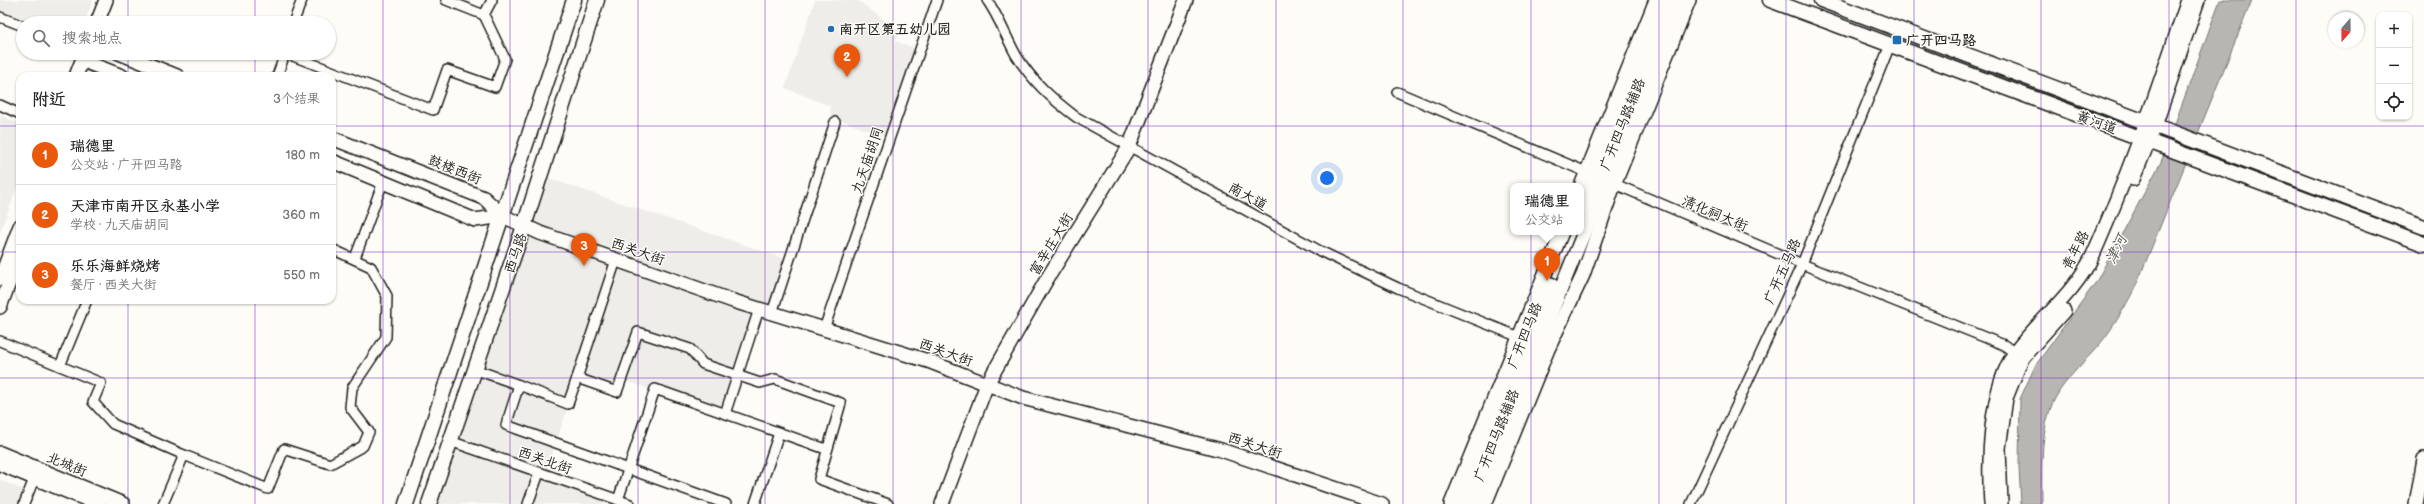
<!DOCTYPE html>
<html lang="zh">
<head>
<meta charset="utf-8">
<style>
	:root { --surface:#fff; --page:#f2f2f2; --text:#222; --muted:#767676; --line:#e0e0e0; --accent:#ea580c }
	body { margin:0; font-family:"Balsamiq Sans","LXGW WenKai TC",sans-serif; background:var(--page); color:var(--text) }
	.controls { position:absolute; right:12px; top:12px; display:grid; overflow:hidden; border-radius:8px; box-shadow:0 1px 3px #0004 }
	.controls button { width:36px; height:36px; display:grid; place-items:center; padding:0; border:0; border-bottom:1px solid var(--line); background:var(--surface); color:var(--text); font:20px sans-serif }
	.compass { position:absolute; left:2328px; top:12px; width:36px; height:36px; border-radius:50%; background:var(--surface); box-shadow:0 1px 3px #0004; rotate:200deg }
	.you { position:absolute; left:1327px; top:178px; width:14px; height:14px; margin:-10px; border:3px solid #fff; border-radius:50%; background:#1a73e8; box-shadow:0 0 0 6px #1a73e833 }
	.badge { display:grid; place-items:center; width:26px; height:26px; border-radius:50%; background:var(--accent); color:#fff; font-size:13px; font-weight:700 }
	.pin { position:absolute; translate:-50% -33px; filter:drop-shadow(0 1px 2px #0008) }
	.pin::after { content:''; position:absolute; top:21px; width:14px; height:12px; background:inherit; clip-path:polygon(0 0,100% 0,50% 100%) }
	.popup { position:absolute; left:1510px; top:183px; width:74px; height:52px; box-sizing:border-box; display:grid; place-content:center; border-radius:8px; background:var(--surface); filter:drop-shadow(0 1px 3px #0005); font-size:13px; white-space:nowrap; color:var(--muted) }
	.popup b { font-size:15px; color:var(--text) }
	.popup::after { content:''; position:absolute; left:50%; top:100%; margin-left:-8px; border:8px solid transparent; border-top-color:var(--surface) }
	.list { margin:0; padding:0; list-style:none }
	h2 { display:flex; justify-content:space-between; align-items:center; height:52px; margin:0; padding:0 16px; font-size:17px }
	h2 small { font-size:13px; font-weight:400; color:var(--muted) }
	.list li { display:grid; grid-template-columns:26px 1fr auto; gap:12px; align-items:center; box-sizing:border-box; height:60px; padding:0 16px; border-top:1px solid var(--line) }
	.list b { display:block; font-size:15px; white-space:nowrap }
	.list p { margin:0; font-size:13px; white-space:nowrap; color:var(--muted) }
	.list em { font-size:13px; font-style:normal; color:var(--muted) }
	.icon { flex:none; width:22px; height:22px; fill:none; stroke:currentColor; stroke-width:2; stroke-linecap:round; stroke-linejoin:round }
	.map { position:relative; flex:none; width:2424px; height:504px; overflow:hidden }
	.search { position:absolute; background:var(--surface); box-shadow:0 1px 3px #0004; left:16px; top:16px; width:320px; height:44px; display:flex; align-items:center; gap:10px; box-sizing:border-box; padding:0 14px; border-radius:22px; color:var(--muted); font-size:15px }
	.panel { position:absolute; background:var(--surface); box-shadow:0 1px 3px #0004; left:16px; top:72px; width:320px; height:232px; border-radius:12px }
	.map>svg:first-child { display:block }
	.built { fill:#eeede9 }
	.water { fill:#b7b6b2; stroke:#797876 }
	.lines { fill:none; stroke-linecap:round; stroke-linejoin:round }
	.street-casing { stroke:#1c1c1c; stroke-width:12 }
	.secondary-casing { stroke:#1c1c1c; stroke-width:16 }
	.primary-casing { stroke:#1c1c1c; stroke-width:17 }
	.street { stroke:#fdfcf7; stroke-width:9 }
	.secondary { stroke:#fdfcf7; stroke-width:13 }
	.primary { stroke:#fdfcf7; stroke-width:14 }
	.grid { fill:none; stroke:#7b2cbf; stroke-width:1; stroke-opacity:0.55 }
	.poi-dot { fill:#1f6fb2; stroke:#fdfcf7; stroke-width:1.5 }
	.labels { text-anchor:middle; stroke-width:3; stroke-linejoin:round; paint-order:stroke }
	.poi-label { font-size:14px; font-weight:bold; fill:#1c1c1c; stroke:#fdfcf7; text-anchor:start }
	.street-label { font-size:14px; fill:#1c1c1c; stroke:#fdfcf7 }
	.water-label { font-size:15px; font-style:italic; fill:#5a5a58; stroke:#fdfcf7 }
</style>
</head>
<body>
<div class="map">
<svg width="2424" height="504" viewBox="0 0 2424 504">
	<rect width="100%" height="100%" fill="#fdfcf7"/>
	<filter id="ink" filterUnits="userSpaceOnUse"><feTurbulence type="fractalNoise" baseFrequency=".025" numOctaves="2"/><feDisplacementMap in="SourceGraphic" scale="8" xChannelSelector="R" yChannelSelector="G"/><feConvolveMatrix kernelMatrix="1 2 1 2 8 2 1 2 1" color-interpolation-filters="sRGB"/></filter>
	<g filter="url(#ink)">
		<g class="built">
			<path d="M 0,0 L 93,0 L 84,23 L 23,23 L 23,32 L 0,23 Z"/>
			<path d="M 815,0 L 857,0 L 901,32 L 895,41 L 914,48 L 892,126 L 888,125 L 884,136 L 831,117 L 830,106 L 785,88 Z"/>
			<path d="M 0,115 L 20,124 L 20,180 L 0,232 Z"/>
			<path d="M 548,178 L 786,259 L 769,307 L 752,323 L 721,413 L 626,381 L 621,395 L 577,380 L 544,478 L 620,504 L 436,504 Z"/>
			<path d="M 0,480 L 26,491 L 21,504 L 0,504 Z"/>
		</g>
		<path class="water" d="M 2220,0 L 2252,0 L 2136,286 C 2125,307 2114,327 2099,345 C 2081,366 2057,386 2049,413 C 2040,441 2042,475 2042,504 L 2021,504 L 2019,468 L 2020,399 L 2035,366 L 2096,282 L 2161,162 Z"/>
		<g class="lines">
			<defs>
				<g id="street">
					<path d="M 446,0 L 484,15 L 492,0"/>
					<path d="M 987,0 C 999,17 1006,37 1016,55 C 1032,81 1052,99 1076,117 L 1320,251 L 1398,288 L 1524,339"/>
					<path d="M 0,17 L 23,26"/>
					<path d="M 293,23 L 302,0"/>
					<path d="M 285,53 L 433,110 L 447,70 L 495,87 L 505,59 L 484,15"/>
					<path d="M 277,76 L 285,54"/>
					<path d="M 1397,92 L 1591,174"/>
					<path d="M 0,105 L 20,114"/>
					<path d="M 1610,182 L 1802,264 L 2004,345 L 2019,356"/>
					<path d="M 355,258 L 383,182"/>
					<path d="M 772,313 L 835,122"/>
					<path d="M 824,329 L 937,0"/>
					<path d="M 0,341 L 101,383 L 93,402 L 113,424 L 184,455 L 163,504"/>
					<path d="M 60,366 L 87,300"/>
					<path d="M 474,369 L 519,385 L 506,425 L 726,504"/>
					<path d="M 577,378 L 616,260"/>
					<path d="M 519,385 L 568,404 L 577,378 L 617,392 L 638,332 L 690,349 L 703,364 L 760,383 L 775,379 L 841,403 L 819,479 L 888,504"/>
					<path d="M 725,414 L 759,309"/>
					<path d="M 450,441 L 630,504"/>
					<path d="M 184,455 L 268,489 L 284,449 L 330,464 L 363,446 L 369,432 L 350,407 L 352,388 L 386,337 L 387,296 L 371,267 L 332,249"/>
					<path d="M 618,500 L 655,389 L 826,449"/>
					<path d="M 24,504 L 34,479"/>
					<path d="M 528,504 L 539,473"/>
					<path d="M 755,504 L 779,433"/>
					<path d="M 1691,504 L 1802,264 L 1890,45"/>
				</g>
				<g id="secondary">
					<path d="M 97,23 L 106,0"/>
					<path d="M 87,53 L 91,64 L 122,76"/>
					<path d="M 119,53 L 177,76"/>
					<path d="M 76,76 L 85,53"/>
					<path d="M 332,138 L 484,198 L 503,216 L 540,233 L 733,301 L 928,361 L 1023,398 L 1221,450 L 1382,504"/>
					<path d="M 332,161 L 475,220 L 503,216"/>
					<path d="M 2133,179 L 2155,126 L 2198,0"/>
					<path d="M 1581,186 L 1656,0"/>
					<path d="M 1581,210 L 1666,0"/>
					<path d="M 0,279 L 20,226"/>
					<path d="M 0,307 L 20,254"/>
					<path d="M 0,453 L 123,504"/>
					<path d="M 0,464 L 98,504"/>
					<path d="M 942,504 L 987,384 L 1047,279 L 1129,147 L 1186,0"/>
					<path d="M 1451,504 L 1562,232"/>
					<path d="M 1462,504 L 1551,284"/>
					<path d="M 1473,504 L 1679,0"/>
					<path d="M 1485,504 L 1548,349 L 1583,275 L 1614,185 L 1689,0"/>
					<path d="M 1991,504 C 1988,461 1989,388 2016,351 C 2041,318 2075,293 2093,255 C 2130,172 2159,86 2188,0"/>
					<path d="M 2001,504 L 1999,448 L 2006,398 L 2022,358 L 2064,311"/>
					<path d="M 2416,504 L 2424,459"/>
				</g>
				<g id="primary">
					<path d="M 1770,0 L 2424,244"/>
					<path d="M 1821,0 L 2424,227"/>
					<path d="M 406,504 L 574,0"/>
					<path d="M 429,504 L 524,226 L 597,0"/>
				</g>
			</defs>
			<use href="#street" class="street-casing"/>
			<use href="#secondary" class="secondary-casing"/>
			<use href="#primary" class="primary-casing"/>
			<use href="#street" class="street"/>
			<use href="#secondary" class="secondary"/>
			<use href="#primary" class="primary"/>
		</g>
	</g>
	<path class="grid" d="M 128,0 L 128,23M 255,0 L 255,23M 383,0 L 383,504M 510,0 L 510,504M 638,0 L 638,504M 765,0 L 765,504M 893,0 L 893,504M 1021,0 L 1021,504M 1148,0 L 1148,504M 1276,0 L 1276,504M 1403,0 L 1403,504M 1531,0 L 1531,504M 1659,0 L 1659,504M 1786,0 L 1786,504M 1914,0 L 1914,504M 2041,0 L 2041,504M 2169,0 L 2169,504M 2296,0 L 2296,504M 128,53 L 128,76M 255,53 L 255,76M 0,126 L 20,126M 332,126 L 2424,126M 0,252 L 20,252M 332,252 L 2424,252M 128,300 L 128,504M 255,300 L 255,504M 0,378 L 2424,378"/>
	<g class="poi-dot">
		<circle cx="831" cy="29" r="4"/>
		<rect x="1892" y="35" width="10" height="10" rx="2"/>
	</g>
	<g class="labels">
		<g class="poi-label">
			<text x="839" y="34">南开区第五幼儿园</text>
			<text x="1906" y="45">广开四马路</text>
		</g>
		<g class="street-label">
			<text transform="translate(2097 122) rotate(20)" y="5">黄河道</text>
			<text transform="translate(1622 124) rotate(-68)" y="5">广开四马路辅路</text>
			<text transform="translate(867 160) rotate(-71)" y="5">九天庙胡同</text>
			<text transform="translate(455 169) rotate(22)" y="5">鼓楼西街</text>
			<text transform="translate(1248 196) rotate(29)" y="5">南大道</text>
			<text transform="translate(1715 213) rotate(23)" y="5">清化祠大街</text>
			<text transform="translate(1051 244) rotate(-59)" y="5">富辛庄大街</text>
			<text transform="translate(2075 250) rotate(-63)" y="5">青年路</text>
			<text transform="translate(638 251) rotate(19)" y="5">西关大街</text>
			<text transform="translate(515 253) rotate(-71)" y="5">西马路</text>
			<text transform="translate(1782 271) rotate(-66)" y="5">广开五马路</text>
			<text transform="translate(1524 335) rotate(-68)" y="5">广开四马路</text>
			<text transform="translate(946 352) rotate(20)" y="5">西关大街</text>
			<text transform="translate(1496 435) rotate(-68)" y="5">广开四马路辅路</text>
			<text transform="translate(1255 445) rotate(18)" y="5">西关大街</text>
			<text transform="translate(545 460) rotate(19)" y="5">西关北街</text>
			<text transform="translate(67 464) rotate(22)" y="5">北城街</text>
		</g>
		<g class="water-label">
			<text transform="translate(2116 249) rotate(-64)" y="5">津河</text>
		</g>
	</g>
</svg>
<div class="controls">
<button>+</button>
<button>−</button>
<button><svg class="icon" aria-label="locate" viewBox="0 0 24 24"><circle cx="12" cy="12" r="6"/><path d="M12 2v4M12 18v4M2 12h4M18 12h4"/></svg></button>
</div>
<svg class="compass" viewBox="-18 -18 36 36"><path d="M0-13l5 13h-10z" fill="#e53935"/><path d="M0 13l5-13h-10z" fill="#767676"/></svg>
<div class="you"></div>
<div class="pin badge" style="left:1547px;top:281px">1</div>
<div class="popup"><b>瑞德里</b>公交站</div>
<div class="pin badge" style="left:847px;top:77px">2</div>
<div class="pin badge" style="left:584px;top:266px">3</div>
<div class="search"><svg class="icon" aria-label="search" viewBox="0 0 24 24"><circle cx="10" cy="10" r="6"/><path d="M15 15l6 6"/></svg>搜索地点</div>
<section class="panel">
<h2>附近<small>3个结果</small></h2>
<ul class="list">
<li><span class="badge">1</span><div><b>瑞德里</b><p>公交站 · 广开四马路</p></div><em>180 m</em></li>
<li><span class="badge">2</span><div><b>天津市南开区永基小学</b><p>学校 · 九天庙胡同</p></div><em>360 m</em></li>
<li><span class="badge">3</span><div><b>乐乐海鲜烧烤</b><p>餐厅 · 西关大街</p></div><em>550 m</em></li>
</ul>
</section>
</div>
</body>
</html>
